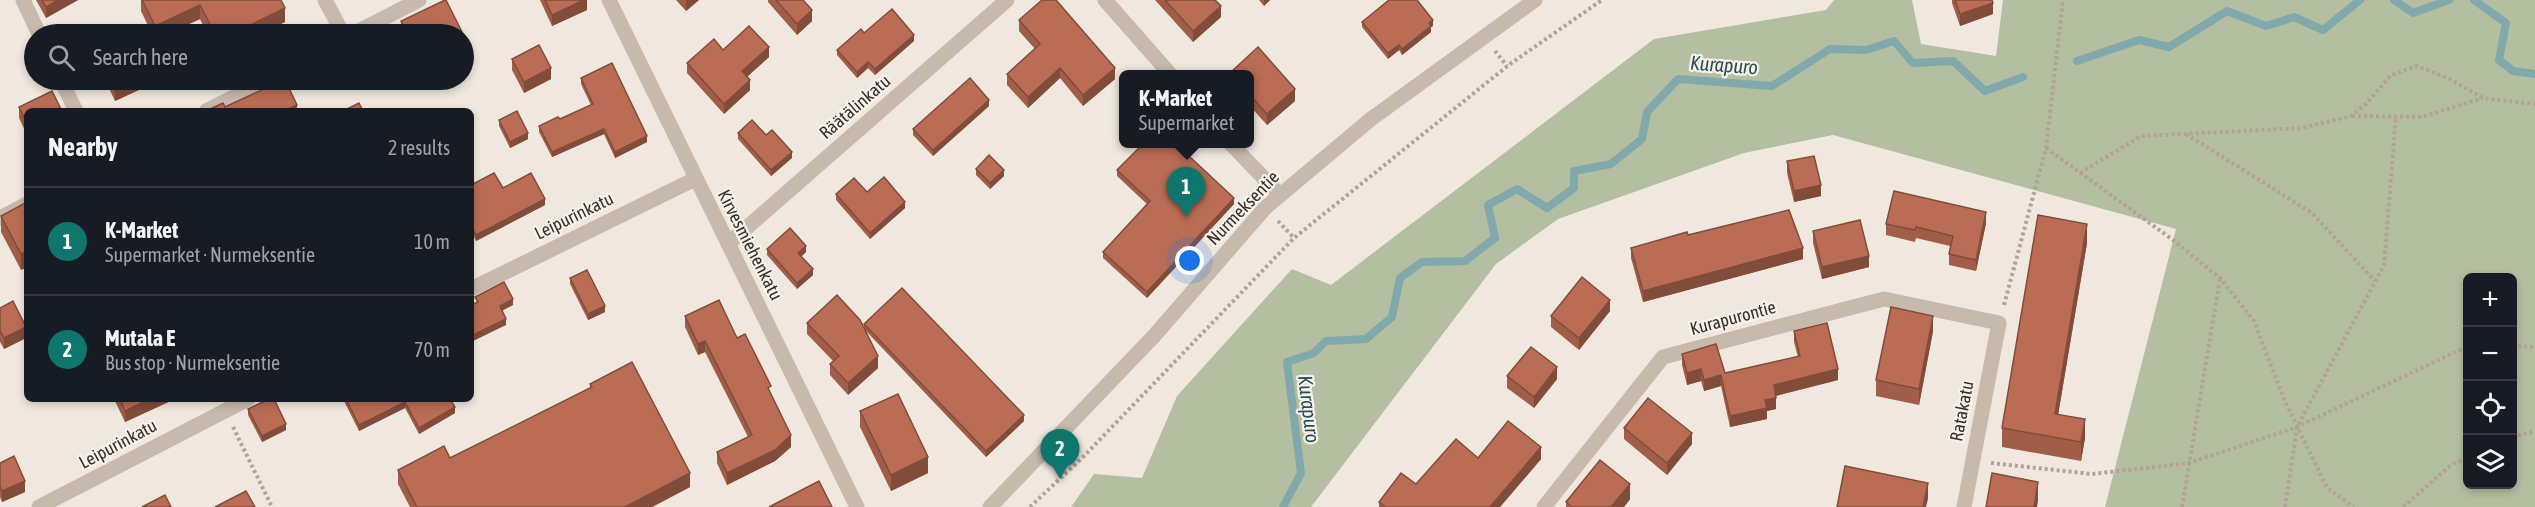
<!DOCTYPE html>
<html lang="en">
<head>
<meta charset="utf-8">
<style>
	:root { --surface:#171b24; --page:#20242c; --text:#f1f3f6; --muted:#9ea1a6; --line:#363941; --accent:#0f766e }
	body { margin:0; font-family:"Asap Condensed",sans-serif; background:var(--page); color:var(--text) }
	.controls { position:absolute; right:18px; bottom:18px; display:grid; overflow:hidden; border-radius:9px; box-shadow:0 3px 9px #0003 }
	.controls button { width:54px; height:54px; display:grid; place-items:center; padding:0; border:0; border-bottom:2px solid var(--line); background:var(--surface); color:var(--text); font:30px sans-serif }
	.you { position:absolute; left:1190px; top:261px; width:21px; height:21px; margin:-15px; border:4px solid #fff; border-radius:50%; background:#1a73e8; box-shadow:0 0 0 9px #1a73e833 }
	.badge { display:grid; place-items:center; width:39px; height:39px; border-radius:50%; background:var(--accent); color:#fff; font-size:20px; font-weight:700 }
	.pin { position:absolute; translate:-50% -50px; filter:drop-shadow(0 2px 3px #0008) }
	.pin::after { content:''; position:absolute; top:32px; width:21px; height:18px; background:inherit; clip-path:polygon(0 0,100% 0,50% 100%) }
	.popup { position:absolute; left:1119px; top:70px; width:135px; height:78px; box-sizing:border-box; display:grid; place-content:center; border-radius:9px; background:var(--surface); filter:drop-shadow(0 2px 4px #0005); font-size:20px; white-space:nowrap; color:var(--muted) }
	.popup b { font-size:22px; color:var(--text) }
	.popup::after { content:''; position:absolute; left:50%; top:100%; margin-left:-12px; border:12px solid transparent; border-top-color:var(--surface) }
	.list { margin:0; padding:0; list-style:none }
	h2 { display:flex; justify-content:space-between; align-items:center; height:78px; margin:0; padding:0 24px; font-size:26px }
	h2 small { font-size:20px; font-weight:400; color:var(--muted) }
	.list li { display:grid; grid-template-columns:39px 1fr auto; gap:18px; align-items:center; box-sizing:border-box; height:108px; padding:0 24px; border-top:2px solid var(--line) }
	.list b { display:block; font-size:22px; white-space:nowrap }
	.list p { margin:0; font-size:20px; white-space:nowrap; color:var(--muted) }
	.list em { font-size:20px; font-style:normal; color:var(--muted) }
	.icon { flex:none; width:33px; height:33px; fill:none; stroke:currentColor; stroke-width:2; stroke-linecap:round; stroke-linejoin:round }
	.map { position:relative; flex:none; width:2535px; height:507px; overflow:hidden }
	.search { position:absolute; background:var(--surface); box-shadow:0 3px 9px #0003; left:24px; top:24px; width:450px; height:66px; display:flex; align-items:center; gap:15px; box-sizing:border-box; padding:0 21px; border-radius:33px; color:var(--muted); font-size:22px }
	.panel { position:absolute; background:var(--surface); box-shadow:0 3px 9px #0003; left:24px; top:108px; width:450px; height:294px; border-radius:9px }
	.map>svg:first-child { display:block }
	.green { fill:#b4bea0; fill-rule:evenodd }
	.lines { fill:none; stroke-linecap:round; stroke-linejoin:round }
	.stream { stroke:#81a9ab; stroke-width:8 }
	.path { stroke:#b3a396; stroke-width:4; stroke-dasharray:3 3; stroke-linecap:butt }
	.minor { stroke:#c7b9ac; stroke-width:15 }
	.tertiary { stroke:#c7b9ac; stroke-width:15 }
	.wall { fill:#a05e48 }
	.shaded-wall { fill:#824c3b }
	.building { fill:#ba6d54; stroke:#824c3b; stroke-width:1.5 }
	.labels { text-anchor:middle; stroke-width:4.5; stroke-linejoin:round; paint-order:stroke }
	.street-label { font-size:18px; fill:#362e2a; stroke:#f8f2eb }
	.water-label { font-size:20px; font-style:italic; fill:#245054; stroke:#f8f2eb }
</style>
</head>
<body>
<div class="map">
<svg width="2535" height="507" viewBox="0 0 2535 507">
	<rect width="100%" height="100%" fill="#f0e8df"/>
	<path class="green" d="M 1834,0 L 1912,0 L 1921,44 L 1996,56 L 2003,0 L 2535,0 L 2535,507 L 2105,507 L 2176,229 L 1833,135 L 1744,153 L 1558,219 L 1496,264 L 1311,507 L 1071,507 L 1094,474 L 1142,478 L 1177,396 L 1292,269 L 1331,285 L 1654,39 L 1826,10 ZM 2468,278 L 2512,278 L 2512,484 L 2468,484 Z"/>
	<g class="lines">
		<g class="stream">
			<path d="M 2394,0 L 2413,13 L 2449,0"/>
			<path d="M 2474,0 L 2506,23 L 2499,60 L 2513,71 L 2535,74"/>
			<path d="M 2077,61 L 2139,40 L 2169,47 L 2227,11 L 2266,26 L 2294,17 L 2323,30 L 2360,0"/>
			<path d="M 1283,507 L 1301,473 L 1287,362 L 1314,353 L 1326,341 L 1366,339 L 1392,317 L 1400,278 L 1422,262 L 1465,261 L 1495,238 L 1488,205 L 1517,189 L 1547,208 L 1574,188 L 1574,171 L 1611,164 L 1642,139 L 1647,112 L 1678,79 L 1772,86 L 1830,49 L 1866,50 L 1894,41 L 1913,63 L 1953,61 L 1985,91 L 2023,77"/>
		</g>
		<g class="path">
			<path d="M 1495,51 L 1507,66"/>
			<path d="M 2352,116 L 2422,117 L 2483,98"/>
			<path d="M 2186,134 L 2312,213 L 2375,281"/>
			<path d="M 2046,148 L 2173,240 L 2220,278 L 2254,321 L 2284,399 L 2327,488 L 2354,507"/>
			<path d="M 2080,173 L 2141,136 L 2302,128 L 2351,116 L 2366,104 L 2391,75 L 2417,66 L 2452,80 L 2483,98 L 2535,104"/>
			<path d="M 1278,221 L 1294,238"/>
			<path d="M 2004,305 L 2046,148 L 2063,0"/>
			<path d="M 2512,346 L 2535,347"/>
			<path d="M 233,427 L 272,507"/>
			<path d="M 2512,437 L 2535,431"/>
			<path d="M 1991,463 L 2092,474 L 2189,463 L 2297,427 L 2468,346"/>
			<path d="M 1030,507 L 1084,456 L 1294,238 L 1510,64 L 1602,0"/>
			<path d="M 2182,507 L 2220,278"/>
			<path d="M 2285,507 L 2297,427 L 2384,265 L 2396,117"/>
			<path d="M 2403,507 L 2451,465 L 2468,457"/>
		</g>
		<g class="minor">
			<path d="M 23,0 L 39,34"/>
			<path d="M 325,0 L 343,34"/>
			<path d="M 609,0 L 857,507"/>
			<path d="M 1105,0 L 1170,74"/>
			<path d="M 353,34 L 419,0"/>
			<path d="M 61,80 L 76,111"/>
			<path d="M 206,111 L 267,80"/>
			<path d="M 1231,144 L 1280,195"/>
			<path d="M 0,218 L 27,204"/>
			<path d="M 728,244 L 1007,0"/>
			<path d="M 471,289 L 695,179"/>
			<path d="M 39,507 L 248,399"/>
			<path d="M 1544,507 L 1663,357 L 1884,299 L 1999,323 L 1964,507"/>
		</g>
		<path class="tertiary" d="M 990,507 L 1154,336 L 1265,208 L 1371,119 L 1535,0"/>
	</g>
	<g class="wall">
		<path d="M 36,0 L 78,0 L 46,18 Z"/>
		<path d="M 141,0 L 281,0 L 285,22 L 259,34 L 207,34 L 200,19 L 167,34 L 152,34 L 141,11 Z"/>
		<path d="M 540,0 L 587,0 L 587,10 L 552,26 Z"/>
		<path d="M 676,0 L 699,0 L 686,11 Z"/>
		<path d="M 768,0 L 803,0 L 812,21 L 797,35 L 768,2 Z"/>
		<path d="M 1155,0 L 1215,0 L 1221,17 L 1193,42 Z"/>
		<path d="M 1259,0 L 1270,0 L 1264,6 Z"/>
		<path d="M 1952,0 L 1992,0 L 1993,14 L 1960,26 L 1952,3 Z"/>
		<path d="M 1019,20 L 1115,79 L 1083,106 L 1060,78 L 1028,108 L 1007,85 L 1007,74 L 1035,49 L 1019,31 Z"/>
		<path d="M 401,21 L 463,34 L 402,34 L 401,33 Z"/>
		<path d="M 1362,22 L 1433,26 L 1431,27 L 1431,32 L 1402,55 L 1399,50 L 1388,59 L 1362,27 Z"/>
		<path d="M 864,33 L 914,41 L 875,75 L 868,68 L 857,78 L 837,55 L 837,50 Z"/>
		<path d="M 1258,47 L 1295,89 L 1295,101 L 1267,125 L 1249,105 L 1249,75 L 1230,75 L 1230,73 Z"/>
		<path d="M 723,50 L 769,57 L 747,77 L 750,90 L 724,114 L 687,73 L 687,63 Z"/>
		<path d="M 512,59 L 551,79 L 524,93 L 512,70 Z"/>
		<path d="M 581,78 L 647,142 L 615,158 L 604,134 L 552,157 L 539,132 L 539,126 L 560,119 L 591,105 L 581,84 Z"/>
		<path d="M 105,80 L 156,80 L 156,82 L 115,101 Z"/>
		<path d="M 989,106 L 933,156 L 913,135 L 913,129 Z"/>
		<path d="M 19,107 L 27,111 L 27,135 L 19,118 Z"/>
		<path d="M 499,120 L 528,139 L 510,148 L 499,126 Z"/>
		<path d="M 738,133 L 766,135 L 792,158 L 771,176 L 738,139 Z"/>
		<path d="M 1787,161 L 1821,196 L 1794,202 L 1787,173 Z"/>
		<path d="M 976,169 L 1004,176 L 990,189 L 976,175 Z"/>
		<path d="M 1117,170 L 1234,204 L 1147,298 L 1103,258 L 1103,252 L 1148,205 L 1117,176 Z"/>
		<path d="M 471,185 L 503,188 L 545,205 L 476,241 L 471,230 Z"/>
		<path d="M 867,192 L 905,208 L 870,239 L 836,200 L 836,194 Z"/>
		<path d="M 27,202 L 27,267 L 21,270 L 1,232 L 1,216 Z"/>
		<path d="M 1986,223 L 1976,271 L 1949,265 L 1949,254 L 1950,246 L 1916,238 L 1915,242 L 1886,235 L 1886,224 Z"/>
		<path d="M 1813,231 L 1869,267 L 1822,279 L 1813,243 Z"/>
		<path d="M 1688,235 L 1803,259 L 1643,302 L 1631,258 L 1631,248 Z"/>
		<path d="M 2087,243 L 2058,415 L 2085,438 L 2081,461 L 2002,447 L 2002,428 Z"/>
		<path d="M 767,249 L 806,252 L 801,257 L 813,275 L 797,289 L 767,255 Z"/>
		<path d="M 570,278 L 605,312 L 588,320 L 570,284 Z"/>
		<path d="M 0,308 L 26,338 L 4,349 L 0,342 Z"/>
		<path d="M 1610,311 L 1579,350 L 1551,327 L 1551,316 Z"/>
		<path d="M 685,316 L 737,338 L 771,394 L 791,447 L 775,461 L 727,485 L 717,463 L 717,452 L 748,437 L 705,352 L 698,355 L 685,327 Z"/>
		<path d="M 807,323 L 864,328 L 864,324 L 1024,421 L 986,457 L 866,331 L 878,368 L 848,395 L 830,375 L 830,364 L 833,361 L 807,334 Z"/>
		<path d="M 1794,331 L 1838,380 L 1776,396 L 1776,409 L 1767,411 L 1767,419 L 1730,427 L 1721,386 L 1704,391 L 1701,381 L 1687,385 L 1682,365 L 1682,354 L 1725,373 L 1798,357 L 1794,342 Z"/>
		<path d="M 1933,331 L 1919,405 L 1876,396 L 1876,380 Z"/>
		<path d="M 1507,376 L 1557,379 L 1534,408 L 1507,388 Z"/>
		<path d="M 590,384 L 690,487 L 652,507 L 410,507 L 398,484 L 398,470 L 450,458 L 590,388 Z"/>
		<path d="M 114,399 L 175,399 L 125,422 Z"/>
		<path d="M 343,399 L 450,399 L 455,413 L 419,434 L 405,408 L 359,431 Z"/>
		<path d="M 248,409 L 286,430 L 262,442 L 248,415 Z"/>
		<path d="M 860,411 L 928,473 L 891,491 L 860,427 Z"/>
		<path d="M 1624,428 L 1692,444 L 1667,475 L 1624,439 Z"/>
		<path d="M 1478,458 L 1541,459 L 1500,507 L 1379,507 L 1379,502 Z"/>
		<path d="M 0,463 L 25,492 L 2,502 L 0,497 Z"/>
		<path d="M 1630,499 L 1624,507 L 1566,507 L 1566,502 Z"/>
	</g>
	<g class="shaded-wall">
		<path d="M 58,0 L 78,0 L 46,18 L 46,7 Z"/>
		<path d="M 584,0 L 587,0 L 587,10 L 552,26 L 552,15 Z"/>
		<path d="M 686,0 L 699,0 L 686,11 Z"/>
		<path d="M 1264,0 L 1270,0 L 1264,6 Z"/>
		<path d="M 1993,3 L 1993,14 L 1960,26 L 1960,14 Z"/>
		<path d="M 200,5 L 200,19 L 167,34 L 155,34 L 155,26 Z"/>
		<path d="M 1221,6 L 1221,17 L 1193,42 L 1193,31 Z"/>
		<path d="M 285,8 L 285,22 L 259,34 L 232,34 Z"/>
		<path d="M 812,10 L 812,21 L 797,35 L 797,24 Z"/>
		<path d="M 1433,20 L 1433,26 L 1431,27 L 1431,32 L 1402,55 L 1402,49 Z"/>
		<path d="M 914,35 L 914,41 L 875,75 L 875,69 Z"/>
		<path d="M 1399,45 L 1399,50 L 1388,59 L 1388,53 Z"/>
		<path d="M 769,47 L 769,57 L 742,81 L 742,71 Z"/>
		<path d="M 868,62 L 868,68 L 857,78 L 857,72 Z"/>
		<path d="M 551,68 L 551,79 L 524,93 L 524,82 Z"/>
		<path d="M 1060,68 L 1060,78 L 1028,108 L 1028,97 Z"/>
		<path d="M 1115,68 L 1115,79 L 1083,106 L 1083,95 Z"/>
		<path d="M 137,80 L 156,80 L 156,82 L 115,101 L 115,90 Z"/>
		<path d="M 750,80 L 750,90 L 724,114 L 724,104 Z"/>
		<path d="M 1295,89 L 1295,101 L 1267,125 L 1267,114 Z"/>
		<path d="M 989,100 L 989,106 L 933,156 L 933,150 Z"/>
		<path d="M 297,105 L 297,111 L 284,111 Z"/>
		<path d="M 604,129 L 604,134 L 552,157 L 552,152 Z"/>
		<path d="M 528,133 L 528,139 L 510,148 L 510,142 Z"/>
		<path d="M 647,136 L 647,142 L 615,158 L 615,152 Z"/>
		<path d="M 792,152 L 792,158 L 771,176 L 771,170 Z"/>
		<path d="M 1004,170 L 1004,176 L 990,189 L 990,183 Z"/>
		<path d="M 1821,185 L 1821,196 L 1794,202 L 1794,191 Z"/>
		<path d="M 1234,198 L 1234,204 L 1147,298 L 1147,292 Z"/>
		<path d="M 545,199 L 545,205 L 476,241 L 476,235 Z"/>
		<path d="M 905,202 L 905,208 L 870,239 L 870,233 Z"/>
		<path d="M 1986,212 L 1986,223 L 1976,271 L 1976,260 Z"/>
		<path d="M 2087,224 L 2087,243 L 2055,433 L 2055,414 Z"/>
		<path d="M 806,246 L 806,252 L 798,259 L 798,253 Z"/>
		<path d="M 1803,248 L 1803,259 L 1643,302 L 1643,291 Z"/>
		<path d="M 27,251 L 27,267 L 21,270 L 21,254 Z"/>
		<path d="M 1869,256 L 1869,267 L 1822,279 L 1822,267 Z"/>
		<path d="M 813,269 L 813,275 L 797,289 L 797,283 Z"/>
		<path d="M 513,299 L 513,305 L 500,312 L 500,306 Z"/>
		<path d="M 1610,300 L 1610,311 L 1579,350 L 1579,338 Z"/>
		<path d="M 605,306 L 605,312 L 588,320 L 588,314 Z"/>
		<path d="M 1933,316 L 1933,331 L 1919,405 L 1919,389 Z"/>
		<path d="M 506,319 L 506,325 L 471,342 L 471,336 Z"/>
		<path d="M 26,327 L 26,338 L 4,349 L 4,338 Z"/>
		<path d="M 705,341 L 705,352 L 698,355 L 698,344 Z"/>
		<path d="M 878,356 L 878,368 L 848,395 L 848,383 Z"/>
		<path d="M 1557,367 L 1557,379 L 1534,408 L 1534,397 Z"/>
		<path d="M 1701,369 L 1701,381 L 1687,385 L 1687,373 Z"/>
		<path d="M 1838,369 L 1838,380 L 1774,396 L 1774,385 Z"/>
		<path d="M 1721,375 L 1721,386 L 1704,391 L 1704,380 Z"/>
		<path d="M 1776,398 L 1776,409 L 1767,411 L 1767,419 L 1730,427 L 1730,416 L 1765,400 Z"/>
		<path d="M 150,399 L 175,399 L 125,422 L 125,411 Z"/>
		<path d="M 405,402 L 405,408 L 359,431 L 359,425 Z"/>
		<path d="M 455,407 L 455,413 L 419,434 L 419,428 Z"/>
		<path d="M 1024,415 L 1024,421 L 986,457 L 986,451 Z"/>
		<path d="M 2085,419 L 2085,438 L 2081,461 L 2081,442 Z"/>
		<path d="M 286,424 L 286,430 L 262,442 L 262,436 Z"/>
		<path d="M 1692,433 L 1692,444 L 1667,475 L 1667,463 Z"/>
		<path d="M 791,435 L 791,447 L 775,461 L 727,485 L 727,473 Z"/>
		<path d="M 1541,447 L 1541,459 L 1500,507 L 1490,507 Z"/>
		<path d="M 928,457 L 928,473 L 891,491 L 891,475 Z"/>
		<path d="M 690,473 L 690,487 L 652,507 L 625,507 Z"/>
		<path d="M 25,481 L 25,492 L 2,502 L 2,491 Z"/>
		<path d="M 2038,482 L 2038,501 L 2037,507 L 2034,507 Z"/>
		<path d="M 1928,483 L 1928,499 L 1926,507 L 1923,507 Z"/>
		<path d="M 1630,484 L 1630,499 L 1624,507 L 1611,507 Z"/>
	</g>
	<g class="building">
		<path d="M 42,0 L 58,0 L 46,7 Z"/>
		<path d="M 142,0 L 281,0 L 285,8 L 232,34 L 215,34 L 200,5 L 155,26 Z"/>
		<path d="M 445,0 L 446,0 L 463,34 L 407,34 L 401,21 Z"/>
		<path d="M 545,0 L 584,0 L 552,15 Z"/>
		<path d="M 776,0 L 803,0 L 812,10 L 797,24 Z"/>
		<path d="M 1042,0 L 1056,0 L 1115,68 L 1083,95 L 1060,68 L 1028,97 L 1007,74 L 1040,44 L 1019,20 Z"/>
		<path d="M 1165,0 L 1215,0 L 1221,6 L 1193,31 Z"/>
		<path d="M 1389,0 L 1417,0 L 1433,20 L 1429,23 L 1431,26 L 1402,49 L 1399,45 L 1388,53 L 1362,22 Z"/>
		<path d="M 1955,0 L 1992,0 L 1993,3 L 1960,14 Z"/>
		<path d="M 892,9 L 914,35 L 875,69 L 868,62 L 857,72 L 837,50 L 861,29 L 864,33 Z"/>
		<path d="M 749,26 L 769,47 L 742,71 L 750,80 L 724,104 L 687,63 L 714,39 L 723,50 Z"/>
		<path d="M 539,45 L 551,68 L 524,82 L 512,59 Z"/>
		<path d="M 1258,47 L 1295,89 L 1267,114 L 1249,94 L 1249,75 L 1232,75 L 1230,73 Z"/>
		<path d="M 612,63 L 647,136 L 615,152 L 604,129 L 552,152 L 539,126 L 558,117 L 560,119 L 593,104 L 581,78 Z"/>
		<path d="M 970,78 L 989,100 L 933,150 L 913,129 Z"/>
		<path d="M 110,80 L 137,80 L 115,90 Z"/>
		<path d="M 283,80 L 285,80 L 297,105 L 284,111 L 206,111 L 223,103 L 225,107 Z"/>
		<path d="M 52,91 L 62,111 L 27,111 L 27,124 L 19,107 Z"/>
		<path d="M 359,103 L 363,111 L 343,111 Z"/>
		<path d="M 517,111 L 528,133 L 510,142 L 499,120 Z"/>
		<path d="M 752,120 L 766,135 L 772,130 L 792,152 L 771,170 L 738,133 Z"/>
		<path d="M 1143,144 L 1176,144 L 1234,198 L 1147,292 L 1103,252 L 1150,201 L 1117,170 Z"/>
		<path d="M 989,155 L 1004,170 L 990,183 L 976,169 Z"/>
		<path d="M 1814,156 L 1821,185 L 1794,191 L 1787,161 Z"/>
		<path d="M 494,173 L 503,188 L 531,173 L 545,199 L 476,235 L 471,225 L 471,185 Z"/>
		<path d="M 884,177 L 905,202 L 870,233 L 836,194 L 854,178 L 867,192 Z"/>
		<path d="M 1894,191 L 1986,212 L 1976,260 L 1949,254 L 1953,236 L 1916,227 L 1915,230 L 1886,224 Z"/>
		<path d="M 27,202 L 27,251 L 21,254 L 1,216 Z"/>
		<path d="M 1789,210 L 1803,248 L 1643,291 L 1631,248 L 1687,232 L 1688,235 Z"/>
		<path d="M 2038,215 L 2087,224 L 2055,414 L 2085,419 L 2081,442 L 2002,428 Z"/>
		<path d="M 1860,220 L 1869,256 L 1822,267 L 1813,231 Z"/>
		<path d="M 790,228 L 806,246 L 798,253 L 813,269 L 797,283 L 767,249 Z"/>
		<path d="M 587,270 L 605,306 L 588,314 L 570,278 Z"/>
		<path d="M 1582,277 L 1610,300 L 1579,338 L 1551,316 Z"/>
		<path d="M 504,282 L 513,299 L 500,306 L 506,319 L 471,336 L 471,305 L 478,302 L 475,297 Z"/>
		<path d="M 902,288 L 1024,415 L 986,451 L 864,324 Z"/>
		<path d="M 837,295 L 860,320 L 878,356 L 848,383 L 830,364 L 839,356 L 807,323 Z"/>
		<path d="M 719,300 L 737,338 L 745,334 L 771,386 L 768,388 L 791,435 L 775,450 L 727,473 L 717,452 L 752,435 L 705,341 L 698,344 L 685,316 Z"/>
		<path d="M 13,301 L 26,327 L 4,338 L 0,331 L 0,308 Z"/>
		<path d="M 1891,307 L 1933,316 L 1919,389 L 1876,380 Z"/>
		<path d="M 1827,323 L 1838,369 L 1774,385 L 1776,398 L 1765,400 L 1767,408 L 1730,416 L 1721,375 L 1704,380 L 1701,369 L 1687,373 L 1682,354 L 1716,344 L 1725,373 L 1800,356 L 1794,331 Z"/>
		<path d="M 1531,347 L 1557,367 L 1534,397 L 1507,376 Z"/>
		<path d="M 632,362 L 690,473 L 625,507 L 417,507 L 398,470 L 444,446 L 450,458 L 592,387 L 590,384 Z"/>
		<path d="M 898,394 L 928,457 L 891,475 L 860,411 Z"/>
		<path d="M 1648,398 L 1692,433 L 1667,463 L 1624,428 Z"/>
		<path d="M 120,399 L 150,399 L 125,411 Z"/>
		<path d="M 269,399 L 274,399 L 286,424 L 262,436 L 248,409 Z"/>
		<path d="M 346,399 L 450,399 L 455,407 L 419,428 L 405,402 L 359,425 Z"/>
		<path d="M 1508,421 L 1541,447 L 1490,507 L 1386,507 L 1379,502 L 1401,473 L 1416,484 L 1456,439 L 1478,458 Z"/>
		<path d="M 14,456 L 25,481 L 2,491 L 0,486 L 0,463 Z"/>
		<path d="M 1600,460 L 1630,484 L 1611,507 L 1572,507 L 1566,502 Z"/>
		<path d="M 1845,466 L 1928,483 L 1923,507 L 1837,507 Z"/>
		<path d="M 1992,473 L 2038,482 L 2034,507 L 1986,507 Z"/>
		<path d="M 819,481 L 832,507 L 769,507 Z"/>
		<path d="M 246,491 L 255,507 L 215,507 Z"/>
		<path d="M 165,495 L 171,507 L 142,507 Z"/>
	</g>
	<g class="labels">
		<g class="street-label">
			<text transform="translate(855 107) rotate(-41)" y="6">Räätälinkatu</text>
			<text transform="translate(1243 208) rotate(-46)" y="6">Nurmeksentie</text>
			<text transform="translate(574 216) rotate(-26)" y="6">Leipurinkatu</text>
			<text transform="translate(750 245) rotate(63)" y="6">Kirvesmiehenkatu</text>
			<text transform="translate(1733 318) rotate(-15)" y="6">Kurapurontie</text>
			<text transform="translate(1962 411) rotate(-79)" y="6">Ratakatu</text>
			<text transform="translate(118 444) rotate(-28)" y="6">Leipurinkatu</text>
		</g>
		<g class="water-label">
			<text transform="translate(1724 65) rotate(4)" y="7">Kurapuro</text>
			<text transform="translate(1309 409) rotate(83)" y="7">Kurapuro</text>
		</g>
	</g>
</svg>
<div class="controls">
<button>+</button>
<button>−</button>
<button><svg class="icon" aria-label="locate" viewBox="0 0 24 24"><circle cx="12" cy="12" r="6"/><path d="M12 2v4M12 18v4M2 12h4M18 12h4"/></svg></button>
<button><svg class="icon" aria-label="layers" viewBox="0 0 24 24"><path d="M12 4l9 5-9 5-9-5zM3 14l9 5 9-5"/></svg></button>
</div>
<div class="you"></div>
<div class="pin badge" style="left:1186px;top:217px">1</div>
<div class="popup"><b>K-Market</b>Supermarket</div>
<div class="pin badge" style="left:1060px;top:479px">2</div>
<div class="search"><svg class="icon" aria-label="search" viewBox="0 0 24 24"><circle cx="10" cy="10" r="6"/><path d="M15 15l6 6"/></svg>Search here</div>
<section class="panel">
<h2>Nearby<small>2 results</small></h2>
<ul class="list">
<li><span class="badge">1</span><div><b>K-Market</b><p>Supermarket · Nurmeksentie</p></div><em>10 m</em></li>
<li><span class="badge">2</span><div><b>Mutala E</b><p>Bus stop · Nurmeksentie</p></div><em>70 m</em></li>
</ul>
</section>
</div>
</body>
</html>
